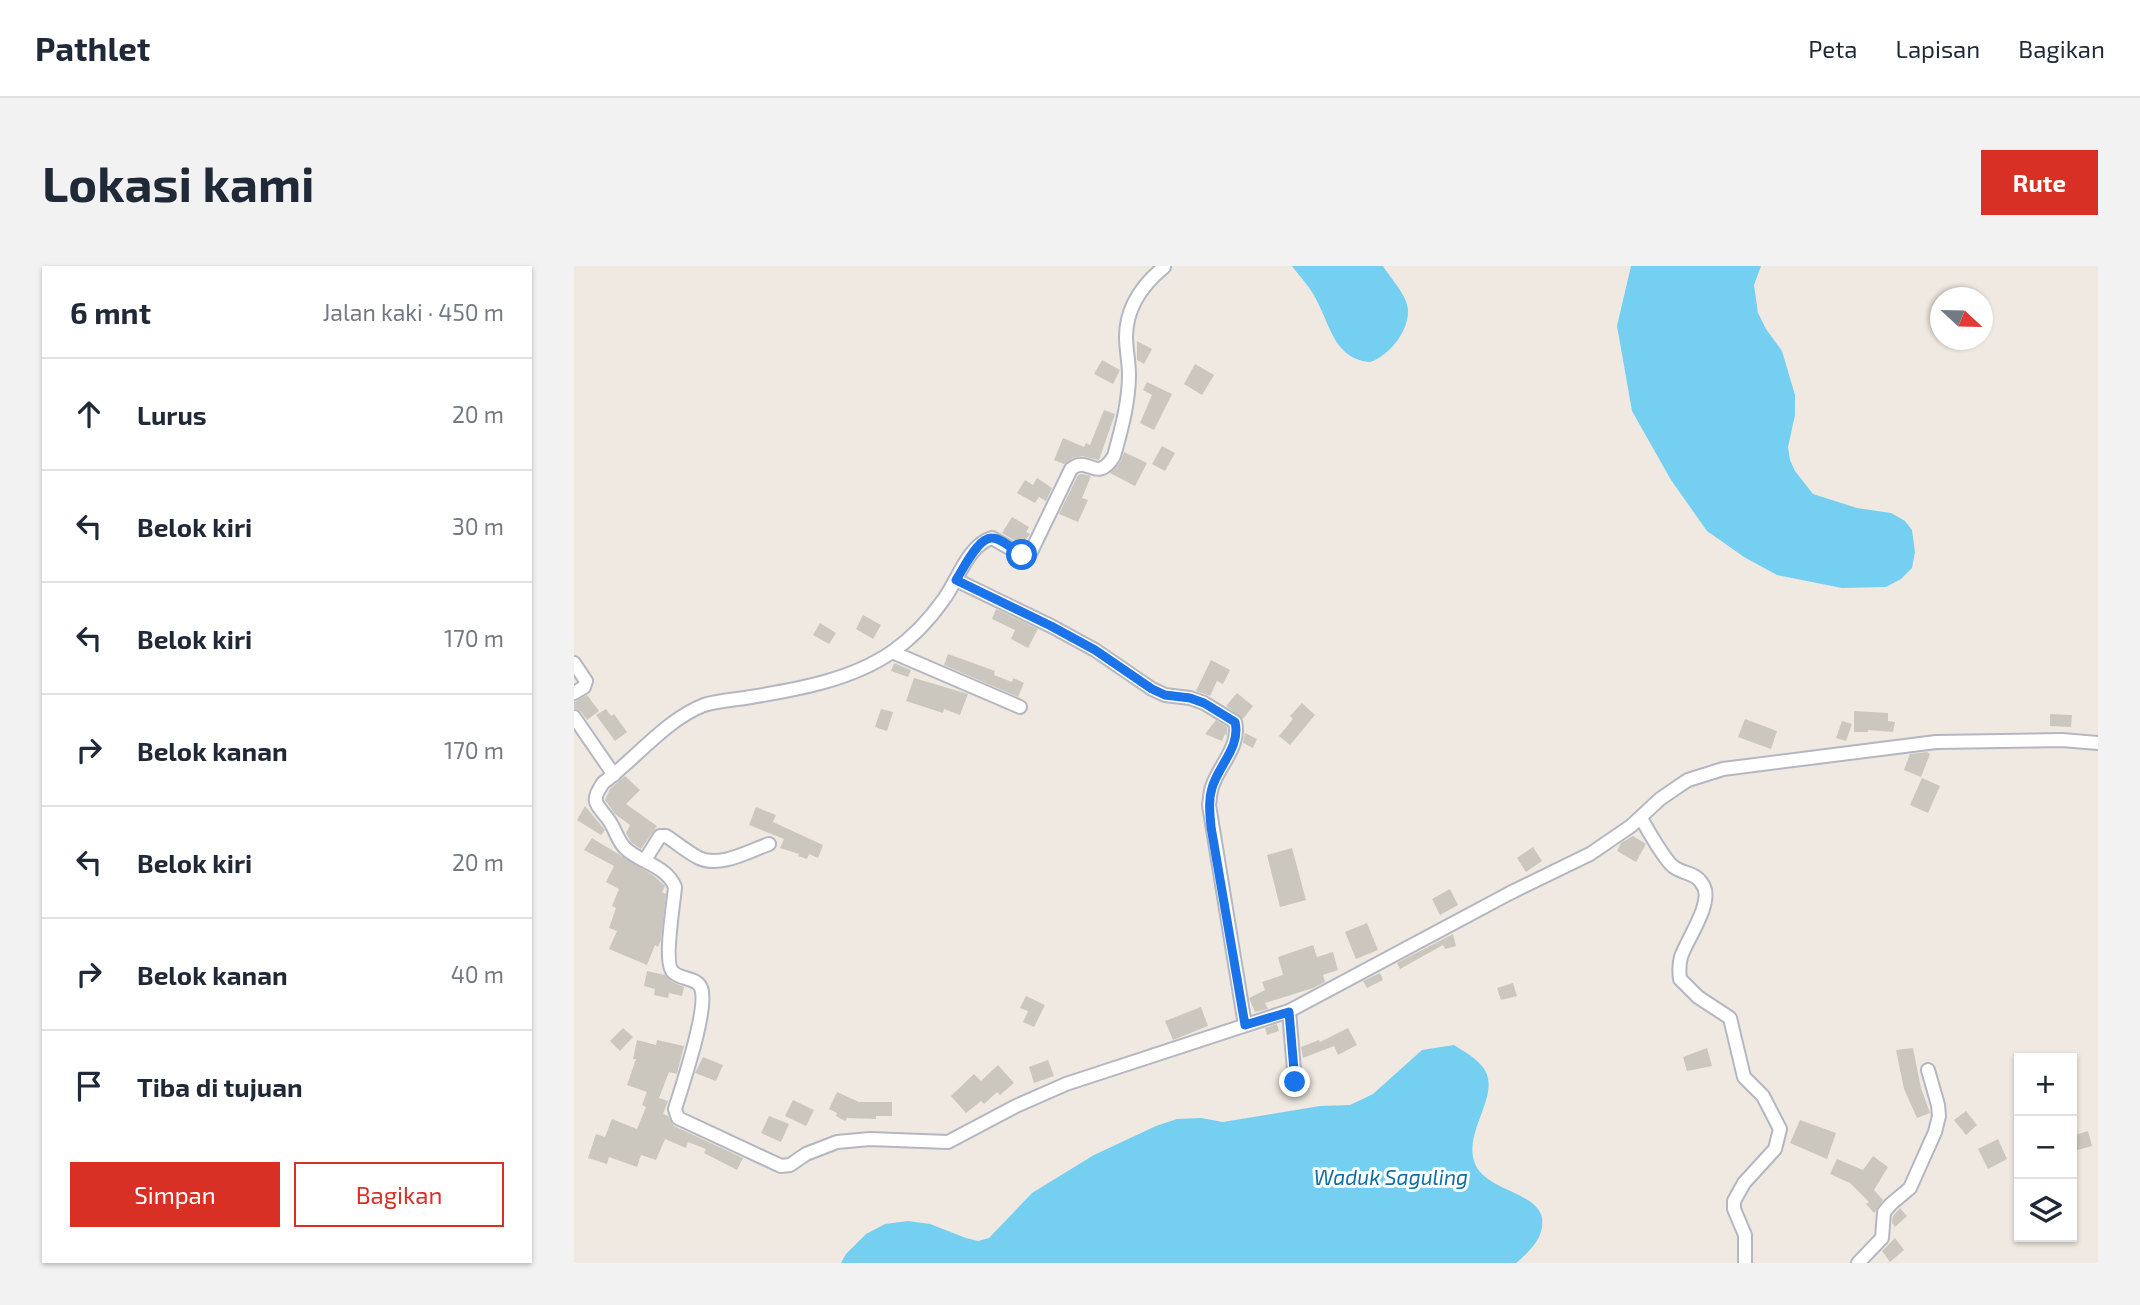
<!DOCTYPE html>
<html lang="id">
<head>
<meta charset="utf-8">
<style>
	:root { --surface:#fff; --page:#f2f2f3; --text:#1f2937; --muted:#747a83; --line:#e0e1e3; --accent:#d93025 }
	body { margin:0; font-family:"Exo 2",sans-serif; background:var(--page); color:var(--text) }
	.controls { position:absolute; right:21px; bottom:21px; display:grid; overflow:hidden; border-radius:0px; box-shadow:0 2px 5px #0004 }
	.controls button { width:63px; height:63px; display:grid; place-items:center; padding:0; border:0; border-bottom:2px solid var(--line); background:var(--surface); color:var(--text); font:35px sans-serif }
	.compass { position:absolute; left:1356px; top:21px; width:63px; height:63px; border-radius:50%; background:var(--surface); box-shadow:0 2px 5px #0004; rotate:112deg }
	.stop { position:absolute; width:21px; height:21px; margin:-16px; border:5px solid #1a73e8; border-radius:50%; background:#fff }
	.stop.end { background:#1a73e8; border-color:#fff; box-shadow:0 2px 7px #0008 }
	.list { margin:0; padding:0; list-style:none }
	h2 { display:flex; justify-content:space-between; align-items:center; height:91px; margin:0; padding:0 28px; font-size:30px }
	h2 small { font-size:23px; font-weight:400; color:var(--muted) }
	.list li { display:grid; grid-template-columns:46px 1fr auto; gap:21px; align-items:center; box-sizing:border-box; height:112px; padding:0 28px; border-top:2px solid var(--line) }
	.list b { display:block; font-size:26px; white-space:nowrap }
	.list em { font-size:23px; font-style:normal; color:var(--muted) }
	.actions { display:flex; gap:14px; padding:21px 28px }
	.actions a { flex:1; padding:16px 0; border:2px solid var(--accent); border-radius:0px; text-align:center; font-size:24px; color:var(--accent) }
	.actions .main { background:var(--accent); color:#fff }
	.icon { flex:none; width:38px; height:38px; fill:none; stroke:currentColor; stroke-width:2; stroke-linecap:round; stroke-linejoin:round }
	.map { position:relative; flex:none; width:1524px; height:997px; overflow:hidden; border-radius:0px }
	header { display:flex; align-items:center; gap:42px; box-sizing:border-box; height:98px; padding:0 35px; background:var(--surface); border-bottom:2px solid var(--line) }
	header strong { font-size:33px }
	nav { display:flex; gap:38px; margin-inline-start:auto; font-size:24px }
	.intro { display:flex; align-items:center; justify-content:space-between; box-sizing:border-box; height:168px; padding:0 42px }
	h1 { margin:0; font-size:49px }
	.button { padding:18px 32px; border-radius:0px; background:var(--accent); color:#fff; font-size:24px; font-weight:700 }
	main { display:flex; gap:42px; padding:0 42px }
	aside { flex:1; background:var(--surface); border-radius:0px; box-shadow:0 2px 5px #0004 }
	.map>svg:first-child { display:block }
	.water { fill:#75cff0 }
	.building { fill:#cbc7bf }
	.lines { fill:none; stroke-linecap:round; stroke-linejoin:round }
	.minor-casing { stroke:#b4b7c1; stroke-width:16 }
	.minor { stroke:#fff; stroke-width:12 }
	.route { stroke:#1a73e8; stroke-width:9 }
	.labels { text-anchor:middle; stroke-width:6; stroke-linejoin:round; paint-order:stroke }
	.water-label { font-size:21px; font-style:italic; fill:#0d6fa3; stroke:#fff }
</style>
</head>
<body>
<header>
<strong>Pathlet</strong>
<nav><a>Peta</a><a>Lapisan</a><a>Bagikan</a></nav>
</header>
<div class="intro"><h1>Lokasi kami</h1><a class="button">Rute</a></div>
<main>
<aside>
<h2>6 mnt<small>Jalan kaki · 450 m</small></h2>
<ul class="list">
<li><svg class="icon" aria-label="ahead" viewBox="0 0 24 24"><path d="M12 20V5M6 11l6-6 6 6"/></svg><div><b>Lurus</b></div><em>20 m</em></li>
<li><svg class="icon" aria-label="left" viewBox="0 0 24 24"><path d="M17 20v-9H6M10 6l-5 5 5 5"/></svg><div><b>Belok kiri</b></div><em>30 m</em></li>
<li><svg class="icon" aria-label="left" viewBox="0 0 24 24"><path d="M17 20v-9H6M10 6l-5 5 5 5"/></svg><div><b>Belok kiri</b></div><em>170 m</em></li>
<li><svg class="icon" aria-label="right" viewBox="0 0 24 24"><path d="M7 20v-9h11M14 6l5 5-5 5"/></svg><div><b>Belok kanan</b></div><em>170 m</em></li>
<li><svg class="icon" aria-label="left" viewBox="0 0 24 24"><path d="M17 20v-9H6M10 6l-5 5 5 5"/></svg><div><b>Belok kiri</b></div><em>20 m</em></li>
<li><svg class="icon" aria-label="right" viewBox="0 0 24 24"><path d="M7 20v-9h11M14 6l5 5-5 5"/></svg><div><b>Belok kanan</b></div><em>40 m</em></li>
<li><svg class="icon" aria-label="arrive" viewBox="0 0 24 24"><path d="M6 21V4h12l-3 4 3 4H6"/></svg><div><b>Tiba di tujuan</b></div></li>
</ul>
<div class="actions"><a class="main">Simpan</a><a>Bagikan</a></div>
</aside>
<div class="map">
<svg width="1524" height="997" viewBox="0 0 1524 997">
	<rect width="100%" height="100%" fill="#efe9e1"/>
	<g class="water">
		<path d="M 718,0 L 809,0 C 817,13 833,29 834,44 C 835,65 815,90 796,96 C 762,93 757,63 744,37 C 738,23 727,12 718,0 Z"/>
		<path d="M 1057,0 L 1187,0 L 1180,19 L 1184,47 L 1192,63 L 1208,85 L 1221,129 L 1221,149 L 1214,181 L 1216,194 L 1221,205 L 1239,228 L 1283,242 L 1317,247 L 1331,255 L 1338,264 L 1341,286 L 1338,302 L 1327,313 L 1312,321 L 1268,322 L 1203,309 L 1170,291 L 1133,265 L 1097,214 L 1058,145 L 1043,60 Z"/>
		<path d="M 880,779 C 889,785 899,790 906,798 C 932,824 890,861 900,895 C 909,925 963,925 968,952 C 971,971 955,986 942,997 L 267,997 L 272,988 L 292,968 L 311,958 L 334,955 L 356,958 L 392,972 L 404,975 L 415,972 L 458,927 L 520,889 L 582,860 L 603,853 L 627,852 L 649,856 L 746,840 L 776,839 L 799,828 L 848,784 Z"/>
	</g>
	<g class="building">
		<path d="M 563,75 L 578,83 L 570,98 L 563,94 Z"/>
		<path d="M 528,94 L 546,104 L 539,118 L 520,108 Z"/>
		<path d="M 621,98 L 640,109 L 628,129 L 610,118 Z"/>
		<path d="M 573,116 L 598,128 L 580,164 L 566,157 L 578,129 L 569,124 Z"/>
		<path d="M 530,144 L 541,148 L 525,194 L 508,190 L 499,192 L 490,198 L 480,194 L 489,172 L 510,181 L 512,177 L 516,179 Z"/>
		<path d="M 588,180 L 601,187 L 591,205 L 578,198 Z"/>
		<path d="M 550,186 L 573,197 L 561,220 L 536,207 L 547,195 Z"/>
		<path d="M 508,208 L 517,210 L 508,232 L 514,234 L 504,256 L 485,248 L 504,209 Z"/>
		<path d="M 463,212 L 478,222 L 472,235 L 465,231 L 461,237 L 443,227 L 451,214 L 459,219 Z"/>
		<path d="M 438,251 L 455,261 L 452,266 L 456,268 L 450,276 L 447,274 L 445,277 L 428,267 Z"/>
		<path d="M 422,343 L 464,363 L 454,382 L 437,373 L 441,364 L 418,353 Z"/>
		<path d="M 289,349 L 307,359 L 299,373 L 282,363 Z"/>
		<path d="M 246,357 L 262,367 L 255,378 L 239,369 Z"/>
		<path d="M 374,388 L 421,405 L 420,409 L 438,416 L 439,412 L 450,417 L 444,431 L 370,399 Z"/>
		<path d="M 637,394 L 656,404 L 649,418 L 643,415 L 636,430 L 622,425 Z"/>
		<path d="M 320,397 L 337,404 L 334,411 L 317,405 Z"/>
		<path d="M 340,412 L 394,428 L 386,449 L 370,443 L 369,447 L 332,435 Z"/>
		<path d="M 663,427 L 679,440 L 669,453 L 652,440 Z"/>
		<path d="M 13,429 L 25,445 L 13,454 L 7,446 L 0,442 L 0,436 Z"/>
		<path d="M 728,437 L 741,449 L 716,479 L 705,470 L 719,453 L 716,450 Z"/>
		<path d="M 32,443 L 37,450 L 40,448 L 53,466 L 41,475 L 22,449 Z"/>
		<path d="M 307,443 L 319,446 L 313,465 L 301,461 Z"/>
		<path d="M 1280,445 L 1314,447 L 1314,455 L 1321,456 L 1319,466 L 1294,464 L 1294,466 L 1280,466 Z"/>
		<path d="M 1476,448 L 1498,449 L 1497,461 L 1476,460 Z"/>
		<path d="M 1171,453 L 1203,465 L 1197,483 L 1164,471 Z"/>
		<path d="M 642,454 L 653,461 L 653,469 L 651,468 L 648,475 L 631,468 Z"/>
		<path d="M 1268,455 L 1278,458 L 1272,475 L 1262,472 Z"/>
		<path d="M 671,467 L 683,473 L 679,482 L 669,477 Z"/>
		<path d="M 1353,486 L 1356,488 L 1347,511 L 1330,504 L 1336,488 Z"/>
		<path d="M 51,510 L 66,524 L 52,538 L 83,560 L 67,583 L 57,576 L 52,567 L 56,559 L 41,548 L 31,534 L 36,523 Z"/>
		<path d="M 1348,512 L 1366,520 L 1354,547 L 1336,539 Z"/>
		<path d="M 11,540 L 31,564 L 27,569 L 3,554 Z"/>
		<path d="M 182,541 L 202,549 L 199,556 L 249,579 L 244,592 L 235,588 L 233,593 L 224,590 L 225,588 L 206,582 L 210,573 L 175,559 Z"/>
		<path d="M 1059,570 L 1072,578 L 1062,596 L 1043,585 L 1047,577 Z"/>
		<path d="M 18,572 L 80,610 L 91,620 L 88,626 L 92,628 L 87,674 L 84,681 L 81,679 L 73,699 L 35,683 L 43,665 L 35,662 L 42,642 L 38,640 L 45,623 L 32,616 L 40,600 L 10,584 Z"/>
		<path d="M 959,581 L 968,595 L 952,606 L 943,592 Z"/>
		<path d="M 718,582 L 732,634 L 706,641 L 693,589 Z"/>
		<path d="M 876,623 L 884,639 L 866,649 L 858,633 Z"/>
		<path d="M 793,657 L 804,684 L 782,693 L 771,666 Z"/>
		<path d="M 879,668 L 882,680 L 871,683 L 869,679 L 826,703 L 823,697 Z"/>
		<path d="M 739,679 L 743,691 L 759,686 L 764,704 L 749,709 L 751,716 L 739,722 L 691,737 L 694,743 L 681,746 L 675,732 L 691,724 L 688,716 L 709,709 L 704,691 Z"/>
		<path d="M 73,705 L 91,709 L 98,716 L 110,721 L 108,730 L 95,727 L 94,732 L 80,729 L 81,723 L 70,720 Z"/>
		<path d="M 806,707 L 809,714 L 793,722 L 789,715 Z"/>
		<path d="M 939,717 L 943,730 L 927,734 L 923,722 Z"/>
		<path d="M 452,730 L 471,739 L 460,761 L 449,756 L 454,745 L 446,742 Z"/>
		<path d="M 627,741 L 634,760 L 599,774 L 591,755 Z"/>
		<path d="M 703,758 L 705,765 L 693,769 L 691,762 Z"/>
		<path d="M 49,762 L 59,771 L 46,785 L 36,775 Z"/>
		<path d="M 774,762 L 783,779 L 764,789 L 760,780 L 729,792 L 727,781 L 745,774 L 746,776 Z"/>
		<path d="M 63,774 L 82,779 L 83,774 L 110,780 L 103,808 L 95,806 L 85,832 L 94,835 L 89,848 L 94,850 L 100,860 L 169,892 L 163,904 L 130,887 L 132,883 L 114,876 L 112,882 L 91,873 L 82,894 L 67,889 L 63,901 L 35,891 L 33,898 L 14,892 L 22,868 L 31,871 L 38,853 L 63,863 L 72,841 L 68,839 L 73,826 L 53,819 L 62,793 L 59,793 Z"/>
		<path d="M 1133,782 L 1138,800 L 1113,805 L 1109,791 Z"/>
		<path d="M 1339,782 L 1347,822 L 1356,847 L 1343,852 L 1330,823 L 1322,784 Z"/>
		<path d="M 129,791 L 149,799 L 142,815 L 121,807 Z"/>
		<path d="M 474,794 L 480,810 L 460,817 L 455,801 Z"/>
		<path d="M 424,799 L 440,817 L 426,829 L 423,826 L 410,838 L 407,835 L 392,847 L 377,830 L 400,808 L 407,815 Z"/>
		<path d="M 263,826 L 285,836 L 318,836 L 318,850 L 302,850 L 302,853 L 273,852 L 271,855 L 262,850 L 263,847 L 255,843 Z"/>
		<path d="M 219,834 L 240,844 L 232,860 L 211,850 Z"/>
		<path d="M 1392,845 L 1403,859 L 1392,869 L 1380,854 Z"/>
		<path d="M 195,850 L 215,858 L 207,876 L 187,867 Z"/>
		<path d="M 1226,854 L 1262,867 L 1253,893 L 1216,877 Z"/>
		<path d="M 1514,865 L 1518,880 L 1500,885 L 1498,870 Z"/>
		<path d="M 1424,873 L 1433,893 L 1414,903 L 1404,883 Z"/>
		<path d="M 1299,890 L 1314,901 L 1300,924 L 1309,934 L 1300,947 L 1292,938 L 1295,936 L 1276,917 L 1256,908 L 1263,893 L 1289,904 Z"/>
		<path d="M 1326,942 L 1333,950 L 1321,961 L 1318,957 L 1319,950 Z"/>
		<path d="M 1321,972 L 1330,984 L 1316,996 L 1308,985 Z"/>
	</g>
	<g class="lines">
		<defs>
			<g id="minor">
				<path d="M 590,1 C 568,19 552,41 552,71 C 552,83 555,96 555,109 C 555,136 547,165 540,190 C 522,219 515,188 497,203 L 457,286 L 453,290 L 448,289 L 418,272 C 394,279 384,314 370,333 C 356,353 338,372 318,386 C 277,414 225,423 177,431 C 161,434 146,434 130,439 C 93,453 61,493 29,517 C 16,536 22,537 34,553 C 41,562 43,574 51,582 C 66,597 92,599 101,621 C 100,636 89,697 99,706 C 106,714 123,711 127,722 C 135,742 108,820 101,843 L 104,852 L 207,900 L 216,899 L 232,888 L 263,876 L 296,873 L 374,876 L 442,840 L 492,818 L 715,745 L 936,627 L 1016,588 L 1057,560 L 1086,533 L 1102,522 L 1114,514 L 1149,503 L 1362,476 L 1488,474 L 1524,477"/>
				<path d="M 382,314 L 477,360 L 521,384 L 578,423 L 591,429 L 616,432 L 630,437 L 661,456 C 667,480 645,499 638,521 C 636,527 636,533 635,539 L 671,759"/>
				<path d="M 318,386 L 446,441"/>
				<path d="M 0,397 L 12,415 L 10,421 L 0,427"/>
				<path d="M 0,451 L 40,509"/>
				<path d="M 1067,552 C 1073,563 1092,596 1100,601 C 1111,609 1123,606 1130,621 C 1138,639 1113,673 1107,691 C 1105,698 1105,705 1106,713 L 1124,731 L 1156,752 L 1170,811 L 1189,830 L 1206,863 L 1201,883 L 1170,917 L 1160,935 L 1160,943 L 1171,969 L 1171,997"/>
				<path d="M 71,594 L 86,570 L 92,570 C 103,577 113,586 125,592 C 146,602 175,585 195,578"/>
				<path d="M 715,745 L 721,816"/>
				<path d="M 1284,997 L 1308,972 L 1310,946 L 1317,938 L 1336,922 L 1361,866 L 1365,850 L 1364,839 L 1354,804"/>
			</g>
		</defs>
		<use href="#minor" class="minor-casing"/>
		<use href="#minor" class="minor"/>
	</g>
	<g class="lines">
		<path class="route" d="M 448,289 C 440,284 427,272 418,272 C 404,271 389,304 382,314 L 477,360 L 521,384 L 578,423 L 591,429 L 616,432 L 630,437 L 661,456 C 667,481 644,500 638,522 C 634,535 636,548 637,561 L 671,759 L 715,746 L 721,816"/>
	</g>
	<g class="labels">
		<g class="water-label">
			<text x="817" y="919">Waduk Saguling</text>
		</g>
	</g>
</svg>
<div class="controls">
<button>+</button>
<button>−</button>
<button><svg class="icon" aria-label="layers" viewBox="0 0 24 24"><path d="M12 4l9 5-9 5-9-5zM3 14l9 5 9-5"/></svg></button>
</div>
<svg class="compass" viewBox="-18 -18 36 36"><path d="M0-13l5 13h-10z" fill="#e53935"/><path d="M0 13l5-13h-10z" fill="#747a83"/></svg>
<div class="stop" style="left:448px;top:289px"></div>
<div class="stop end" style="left:721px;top:816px"></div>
</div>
</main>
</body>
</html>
